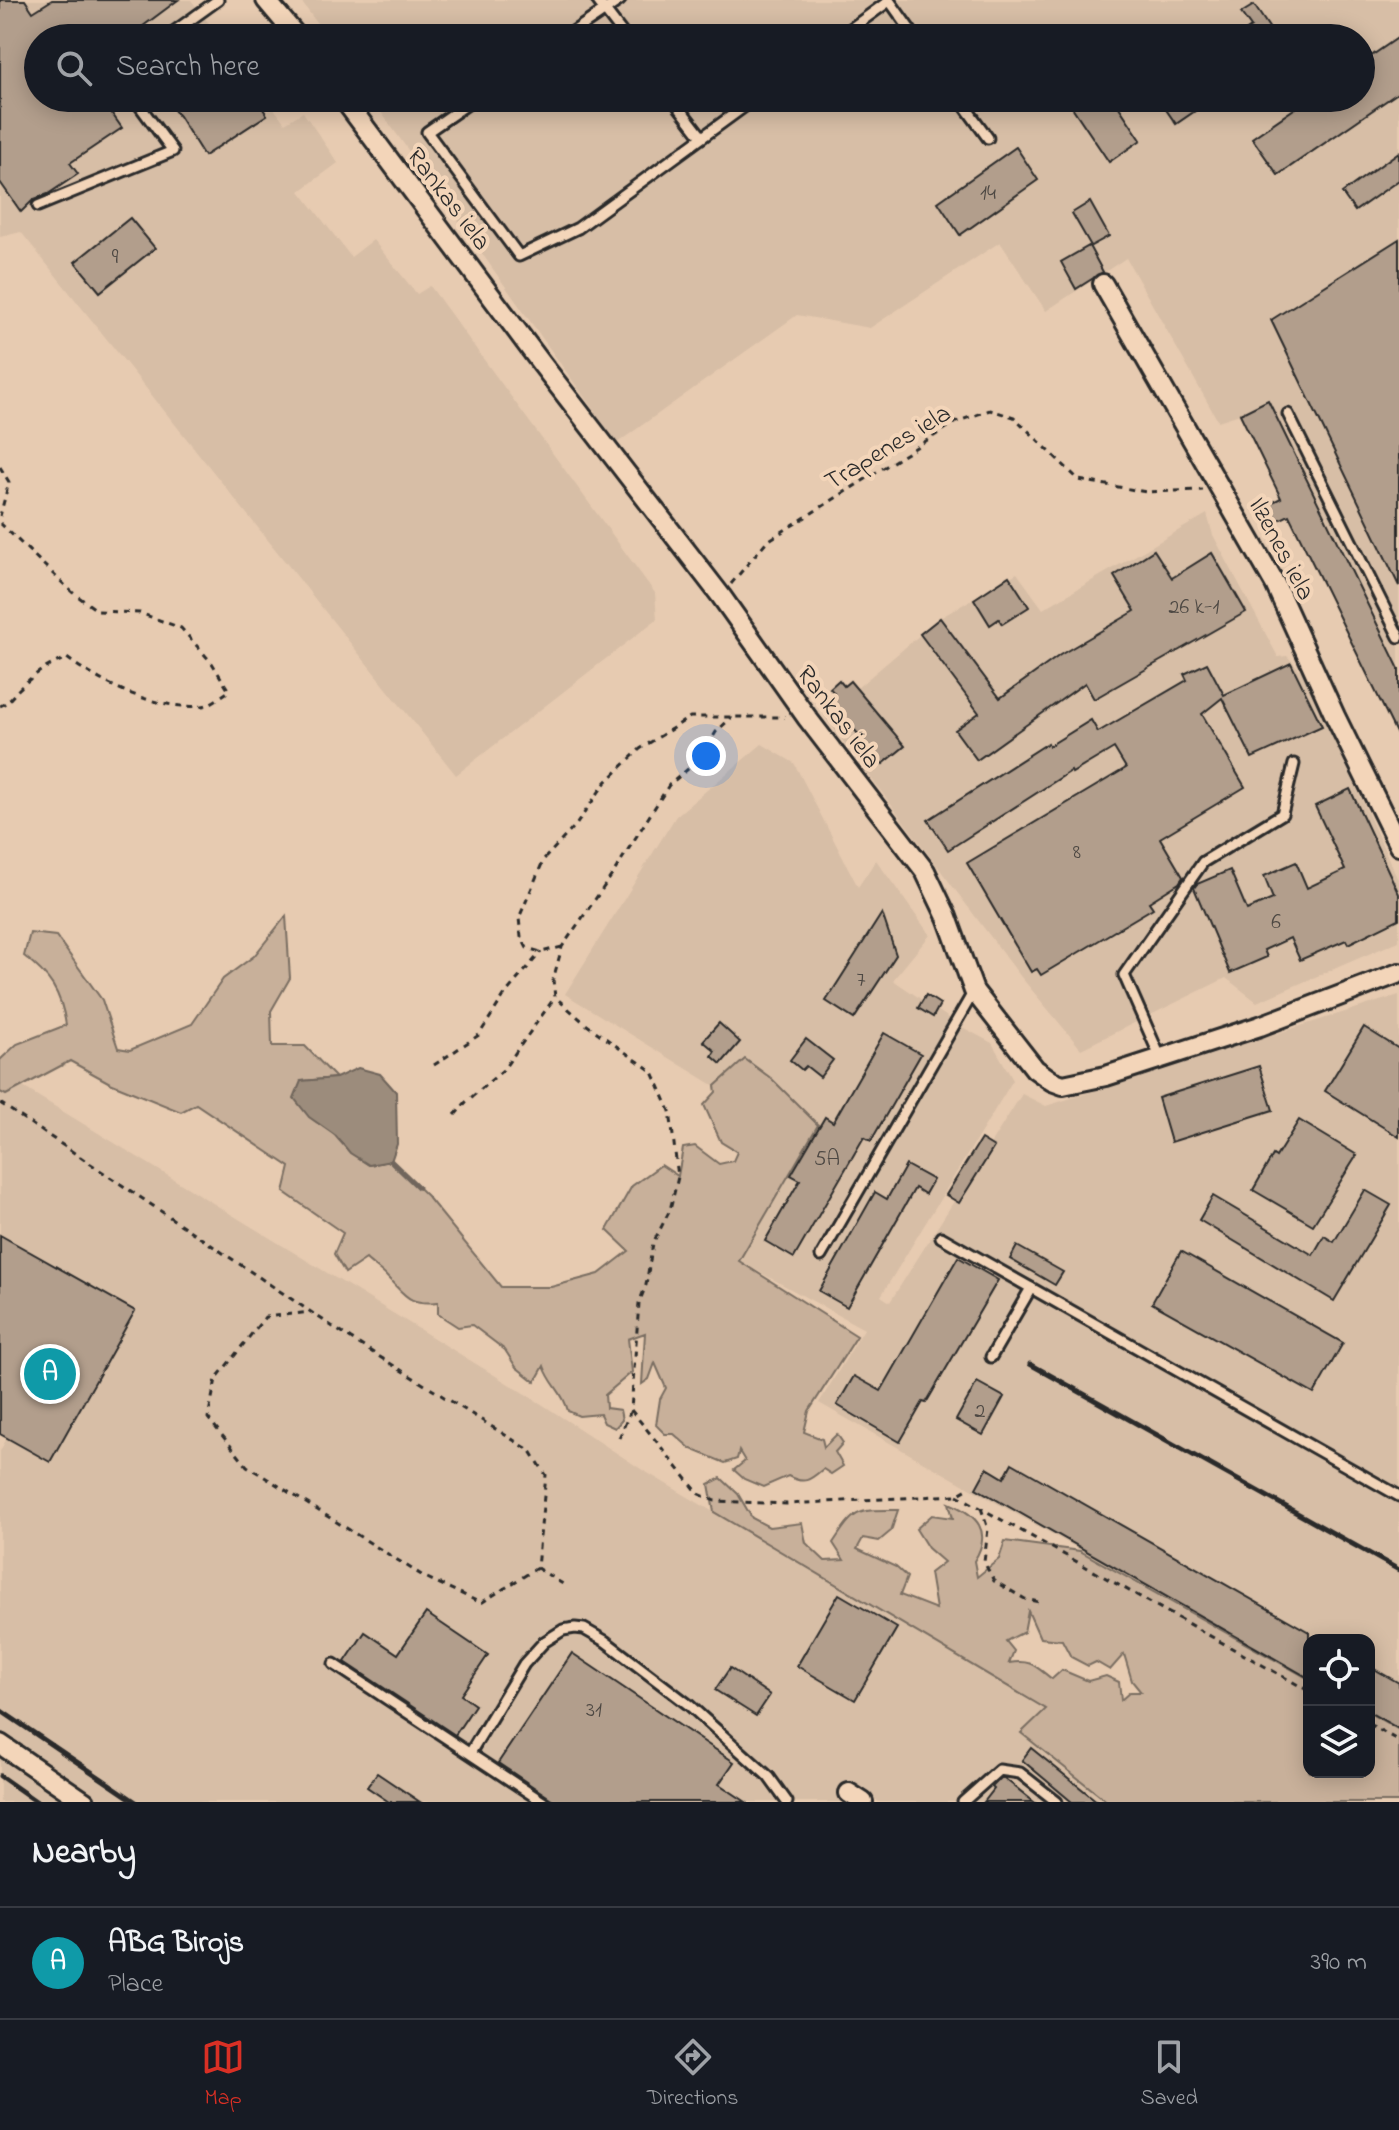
<!DOCTYPE html>
<html lang="en">
<head>
<meta charset="utf-8">
<style>
	:root { --surface:#171b24; --page:#20242c; --text:#f1f3f6; --muted:#9ea1a6; --line:#363941; --accent:#d93025 }
	body { margin:0; font-family:"Indie Flower",sans-serif; background:var(--page); color:var(--text) }
	.controls { position:absolute; right:24px; bottom:24px; display:grid; overflow:hidden; border-radius:16px; box-shadow:0 4px 20px #0003 }
	.controls button { width:72px; height:72px; display:grid; place-items:center; padding:0; border:0; border-bottom:2px solid var(--line); background:var(--surface); color:var(--text); font:40px sans-serif }
	.you { position:absolute; left:706px; top:756px; width:28px; height:28px; margin:-20px; border:6px solid #fff; border-radius:50%; background:#1a73e8; box-shadow:0 0 0 12px #1a73e833 }
	.badge { display:grid; place-items:center; width:52px; height:52px; border-radius:50%; background:var(--accent); color:#fff; font-size:26px; font-weight:700 }
	.pin { position:absolute; translate:-50% -50%; border:4px solid #fff; box-shadow:0 2px 8px #0006 }
	.list { margin:0; padding:0; list-style:none }
	h2 { display:flex; justify-content:space-between; align-items:center; height:104px; margin:0; padding:0 32px; font-size:34px }
	h2 small { font-size:26px; font-weight:400; color:var(--muted) }
	.list li { display:grid; grid-template-columns:52px 1fr auto; gap:24px; align-items:center; box-sizing:border-box; height:112px; padding:0 32px; border-top:2px solid var(--line) }
	.list b { display:block; font-size:30px; white-space:nowrap }
	.list p { margin:0; font-size:26px; white-space:nowrap; color:var(--muted) }
	.list em { font-size:26px; font-style:normal; color:var(--muted) }
	.icon { flex:none; width:44px; height:44px; fill:none; stroke:currentColor; stroke-width:2; stroke-linecap:round; stroke-linejoin:round }
	.map { position:relative; flex:none; width:1399px; height:1802px; overflow:hidden }
	.search { position:absolute; background:var(--surface); box-shadow:0 4px 20px #0003; left:24px; right:24px; top:24px; height:88px; display:flex; align-items:center; gap:20px; box-sizing:border-box; padding:0 28px; border-radius:44px; color:var(--muted); font-size:30px }
	.sheet { height:216px; background:var(--surface) }
	nav { display:flex; justify-content:space-around; align-items:center; box-sizing:border-box; height:112px; border-top:2px solid var(--line); background:var(--surface); font-size:22px; color:var(--muted) }
	nav a { display:grid; justify-items:center; gap:4px }
	nav .on { color:var(--accent) }
	.map>svg:first-child { display:block }
	.built { fill:#d7bea6 }
	.green { fill:#c8b09a; stroke:#7a6e62; stroke-width:2; fill-rule:evenodd }
	.water { fill:#9c8c7b; stroke:#6f655b; stroke-width:2 }
	.lines { fill:none; stroke-linecap:round; stroke-linejoin:round }
	.stream { stroke:#6f655b; stroke-width:5 }
	.building { fill:#b29e8c; stroke:#2b2b2b; stroke-width:2 }
	.service-casing { stroke:#2b2b2b; stroke-width:15 }
	.minor-casing { stroke:#2b2b2b; stroke-width:24 }
	.path { stroke:#2b2b2b; stroke-width:3; stroke-dasharray:6 6; stroke-linecap:butt }
	.service { stroke:#f3d5b9; stroke-width:9 }
	.minor { stroke:#f3d5b9; stroke-width:18 }
	.rail { stroke:#2b2b2b; stroke-width:5 }
	.labels { text-anchor:middle; stroke-width:8; stroke-linejoin:round; paint-order:stroke }
	.number-label { font-size:22px; fill:#4d4843 }
	.street-label { font-size:26px; fill:#2b2b2b; stroke:#f3d5b9 }
</style>
</head>
<body>
<div class="map">
<svg width="1399" height="1802" viewBox="0 0 1399 1802">
	<rect width="100%" height="100%" fill="#e7cbb1"/>
	<filter id="ink" filterUnits="userSpaceOnUse"><feTurbulence type="fractalNoise" baseFrequency=".0125" numOctaves="2"/><feDisplacementMap in="SourceGraphic" scale="16" xChannelSelector="R" yChannelSelector="G"/><feConvolveMatrix kernelMatrix="1 2 1 2 8 2 1 2 1" color-interpolation-filters="sRGB"/></filter>
	<g filter="url(#ink)">
		<g class="built">
			<path d="M 0,0 L 191,0 L 220,38 L 38,38 L 38,98 L 266,98 L 285,123 L 303,112 L 338,163 L 300,191 L 351,257 L 373,240 L 417,294 L 430,286 L 655,593 L 657,619 L 456,775 L 21,232 L 0,237 Z"/>
			<path d="M 300,0 L 1399,0 L 1399,739 L 1240,414 L 1218,421 L 1126,258 L 1046,311 L 1000,242 L 870,328 L 797,315 L 617,443 L 371,98 L 1361,98 L 1361,38 L 328,38 Z"/>
			<path d="M 1207,514 L 1213,535 L 1278,657 L 1287,656 L 1305,675 L 1399,882 L 1399,941 L 1257,1002 L 1226,978 L 1081,1049 L 1021,977 L 824,716 L 940,618 L 1017,573 L 1043,609 Z"/>
			<path d="M 762,744 L 794,763 L 858,887 L 876,860 L 930,935 L 893,980 L 962,1027 L 992,1043 L 1013,1080 L 881,1296 L 890,1302 L 1022,1094 L 1046,1106 L 1399,995 L 1399,1730 L 1369,1713 L 1369,1640 L 1309,1640 L 1309,1679 L 819,1403 L 864,1329 L 739,1261 L 745,1059 L 715,1086 L 565,994 L 676,816 Z"/>
			<path d="M 0,1073 L 540,1403 L 641,1469 L 1047,1710 L 1021,1733 L 1108,1802 L 879,1802 L 855,1785 L 844,1802 L 0,1802 L 0,1451 L 7,1438 L 50,1461 L 135,1311 L 0,1235 Z"/>
		</g>
		<g class="green">
			<path d="M 286,916 L 290,978 L 271,1011 L 272,1046 L 305,1046 L 336,1078 L 301,1081 C 321,1117 333,1142 369,1165 L 391,1161 L 427,1196 L 501,1287 L 551,1287 L 599,1274 L 629,1251 L 607,1230 L 632,1186 L 661,1165 L 678,1176 L 683,1148 L 695,1146 L 719,1164 L 733,1161 L 737,1152 L 721,1142 L 704,1105 L 716,1092 L 715,1086 L 745,1059 L 772,1079 L 818,1125 L 739,1261 L 857,1336 L 809,1411 L 804,1432 L 822,1439 L 824,1447 L 837,1434 L 843,1443 L 835,1452 L 843,1466 L 831,1474 L 823,1469 C 810,1480 805,1485 788,1476 L 763,1487 L 744,1479 L 734,1470 L 745,1461 L 739,1451 L 737,1459 L 725,1463 L 691,1449 L 674,1434 L 665,1434 L 656,1425 L 660,1399 L 666,1388 L 655,1363 L 649,1379 L 642,1384 L 645,1333 L 628,1339 L 632,1372 L 605,1395 L 606,1408 L 620,1410 L 622,1420 L 615,1428 L 604,1423 L 600,1414 L 579,1416 L 568,1411 C 563,1391 551,1386 544,1366 L 535,1382 L 516,1367 L 505,1350 L 472,1325 L 458,1327 L 438,1314 L 438,1302 C 408,1305 406,1296 387,1277 C 381,1270 373,1266 366,1259 L 345,1273 L 334,1254 L 343,1233 L 284,1192 L 290,1167 L 196,1104 L 181,1112 L 110,1083 L 70,1061 L 6,1095 L 0,1092 L 0,1060 L 17,1044 L 66,1025 C 61,992 50,976 24,956 L 30,933 L 56,936 L 102,1000 L 118,1048 L 130,1050 L 192,1024 L 223,979 L 254,956 Z"/>
			<path d="M 721,1478 L 738,1494 L 752,1518 L 769,1527 L 802,1523 L 806,1543 L 825,1561 L 844,1560 L 833,1543 C 856,1508 856,1510 898,1510 L 891,1531 L 879,1541 L 863,1538 L 857,1549 L 896,1567 L 907,1577 L 900,1595 L 936,1609 L 930,1573 L 944,1562 L 928,1548 L 916,1529 L 932,1515 L 953,1518 L 949,1503 C 977,1515 993,1531 974,1561 L 977,1577 L 999,1559 L 1005,1541 L 1080,1551 L 1309,1679 L 1309,1772 L 1369,1772 L 1369,1713 L 1399,1730 L 1399,1802 L 1108,1802 L 1021,1733 L 1046,1709 L 714,1512 L 709,1484 ZM 1028,1611 L 1040,1638 L 1062,1640 L 1071,1657 L 1088,1666 L 1096,1662 L 1110,1670 L 1124,1654 L 1132,1681 L 1141,1692 L 1130,1692 L 1121,1700 L 1119,1682 L 1106,1676 L 1088,1681 L 1062,1670 L 1052,1679 C 1035,1666 1031,1659 1009,1663 L 1014,1651 L 1006,1641 L 1024,1632 Z"/>
		</g>
		<path class="water" d="M 358,1068 L 380,1074 L 396,1092 L 397,1144 L 391,1161 L 369,1165 L 350,1153 L 336,1136 L 309,1117 L 294,1098 L 301,1081 L 336,1078 Z"/>
		<g class="lines">
			<path class="stream" d="M 391,1161 L 418,1187"/>
		</g>
		<g class="building">
			<path d="M 0,0 L 25,0 L 33,12 L 52,0 L 178,0 L 127,38 L 38,38 L 38,98 L 101,98 L 122,128 L 70,163 L 78,174 L 48,194 L 34,199 L 21,212 L 0,182 Z"/>
			<path d="M 1254,5 L 1276,38 L 1235,38 L 1251,27 L 1241,13 Z"/>
			<path d="M 1399,37 L 1399,92 L 1278,175 L 1252,138 L 1310,98 L 1361,98 L 1361,63 Z"/>
			<path d="M 164,98 L 256,98 L 267,115 L 204,156 L 179,116 Z"/>
			<path d="M 1066,98 L 1113,98 L 1141,140 L 1109,162 Z"/>
			<path d="M 1158,98 L 1214,98 L 1176,124 Z"/>
			<path d="M 1016,147 L 1038,180 L 960,235 L 938,202 Z"/>
			<path d="M 1399,152 L 1399,180 L 1355,211 L 1342,193 Z"/>
			<path d="M 1090,202 L 1109,236 L 1091,246 L 1072,213 Z"/>
			<path d="M 130,218 L 155,248 L 100,292 L 75,262 Z"/>
			<path d="M 1399,239 L 1399,586 L 1271,320 Z"/>
			<path d="M 1089,246 L 1103,272 L 1076,289 L 1061,262 Z"/>
			<path d="M 1268,400 L 1399,669 L 1399,739 L 1289,515 L 1277,521 L 1269,504 L 1281,498 L 1240,414 Z"/>
			<path d="M 1154,550 L 1172,578 L 1212,553 L 1246,612 L 1094,699 L 1085,683 L 977,760 L 955,730 L 979,713 L 920,634 L 940,618 L 1000,698 L 1060,655 L 1135,611 L 1114,576 Z"/>
			<path d="M 1009,576 L 1029,607 L 1002,624 L 999,619 L 990,625 L 974,599 Z"/>
			<path d="M 1207,663 L 1224,695 L 1291,663 L 1322,726 L 1252,758 L 1222,698 L 1202,714 L 1245,787 L 1160,838 L 1183,877 L 1179,883 L 1149,902 L 1153,908 L 1041,975 L 1037,969 L 1031,972 L 967,863 L 1126,768 L 1114,748 L 1072,773 L 1071,771 L 948,850 L 928,820 L 1048,743 L 1049,746 L 1091,720 L 1098,732 L 1187,680 L 1184,674 Z"/>
			<path d="M 839,680 L 844,686 L 850,681 L 905,746 L 883,764 L 828,698 L 834,693 L 830,688 Z"/>
			<path d="M 1350,789 L 1399,894 L 1399,919 L 1348,944 L 1346,940 L 1300,960 L 1290,938 L 1264,950 L 1267,957 L 1230,973 L 1194,888 L 1197,884 L 1230,870 L 1247,910 L 1273,899 L 1264,876 L 1296,862 L 1307,888 L 1345,870 L 1315,806 Z"/>
			<path d="M 882,913 L 896,955 L 854,1019 L 826,1001 Z"/>
			<path d="M 926,995 L 940,1004 L 933,1017 L 918,1008 Z"/>
			<path d="M 719,1023 L 740,1042 L 721,1064 L 712,1056 L 715,1051 L 703,1041 Z"/>
			<path d="M 1364,1027 L 1399,1049 L 1399,1137 L 1325,1091 Z"/>
			<path d="M 884,1033 L 921,1054 L 871,1141 L 864,1137 L 794,1258 L 765,1241 L 800,1180 L 791,1175 L 825,1117 L 833,1122 Z"/>
			<path d="M 806,1039 L 833,1060 L 820,1077 L 806,1066 L 802,1070 L 790,1060 Z"/>
			<path d="M 1259,1066 L 1273,1110 L 1171,1142 L 1158,1098 Z"/>
			<path d="M 1299,1120 L 1357,1155 L 1313,1225 L 1253,1190 L 1273,1155 L 1276,1157 Z"/>
			<path d="M 981,1139 L 994,1147 L 959,1203 L 946,1195 Z"/>
			<path d="M 906,1165 L 933,1180 L 925,1194 L 915,1188 L 847,1307 L 819,1291 L 875,1192 L 887,1199 Z"/>
			<path d="M 1365,1190 L 1391,1205 L 1334,1301 L 1199,1220 L 1213,1196 L 1313,1255 L 1324,1236 L 1334,1242 Z"/>
			<path d="M 0,1235 L 135,1311 L 50,1462 L 0,1434 Z"/>
			<path d="M 1017,1246 L 1063,1272 L 1055,1285 L 1010,1259 Z"/>
			<path d="M 1181,1251 L 1343,1343 L 1314,1394 L 1152,1303 Z"/>
			<path d="M 958,1257 L 998,1280 L 926,1403 L 923,1402 L 900,1442 L 837,1405 L 854,1376 L 881,1391 Z"/>
			<path d="M 977,1382 L 1004,1397 L 983,1435 L 956,1420 Z"/>
			<path d="M 1012,1463 L 1309,1632 L 1309,1678 L 976,1488 L 987,1468 L 1004,1478 Z"/>
			<path d="M 839,1594 L 897,1628 L 855,1700 L 797,1666 Z"/>
			<path d="M 426,1613 L 488,1655 L 461,1695 L 475,1705 L 455,1735 L 345,1662 L 365,1632 L 398,1654 Z"/>
			<path d="M 572,1653 L 734,1762 L 719,1784 L 746,1802 L 556,1802 L 498,1763 Z"/>
			<path d="M 1369,1666 L 1399,1683 L 1399,1729 L 1369,1712 Z"/>
			<path d="M 730,1668 L 770,1695 L 756,1716 L 715,1690 Z"/>
			<path d="M 1031,1748 L 1098,1802 L 1072,1802 L 1022,1760 Z"/>
			<path d="M 377,1773 L 420,1802 L 389,1802 L 367,1787 Z"/>
			<path d="M 1001,1778 L 1004,1778 L 1034,1802 L 984,1802 L 994,1789 L 992,1787 Z"/>
		</g>
		<g class="lines">
			<defs>
				<g id="service">
					<path d="M 597,0 L 626,38"/>
					<path d="M 889,0 L 916,38"/>
					<path d="M 165,38 L 218,0"/>
					<path d="M 564,38 L 620,0"/>
					<path d="M 838,38 L 889,1"/>
					<path d="M 476,98 L 427,132 L 519,256 L 578,228 L 756,98"/>
					<path d="M 672,98 L 702,137"/>
					<path d="M 959,98 L 988,138"/>
					<path d="M 38,206 L 173,151 L 134,98"/>
					<path d="M 1288,414 L 1399,637"/>
					<path d="M 1161,1059 L 1124,975 L 1203,862 L 1282,814 L 1294,764"/>
					<path d="M 941,1237 L 1399,1496"/>
					<path d="M 821,1256 L 974,991"/>
					<path d="M 991,1357 L 1031,1288"/>
					<path d="M 334,1664 L 543,1802"/>
					<path d="M 470,1753 L 524,1664 L 544,1642 L 563,1630 L 575,1628 L 584,1629 L 605,1641 L 689,1705 L 769,1777 L 787,1802"/>
					<path d="M 963,1802 L 999,1770 L 1020,1773 L 1057,1802"/>
				</g>
				<g id="minor">
					<path d="M 266,0 L 298,38"/>
					<path d="M 343,98 L 541,363 L 721,596 L 808,719 L 925,871 L 947,917 L 974,991 L 1035,1069 L 1052,1081 L 1063,1085 L 1106,1076 L 1260,1026 L 1399,973"/>
					<path d="M 1103,284 L 1275,584 L 1335,716 L 1399,846"/>
					<path d="M 0,1744 L 85,1802"/>
					<path d="M 849,1793 L 863,1802"/>
				</g>
			</defs>
			<use href="#service" class="service-casing"/>
			<use href="#minor" class="minor-casing"/>
			<g class="path">
				<path d="M 0,467 L 9,482 L 0,516"/>
				<path d="M 0,523 L 72,592 L 98,611 L 140,613 L 181,628 L 212,663 L 229,691 C 221,696 211,705 202,706 C 156,710 103,685 67,658 C 48,665 34,674 19,689 C 12,696 9,702 0,706"/>
				<path d="M 731,584 L 766,542 L 956,422 L 990,410 L 1014,417 L 1079,480 L 1146,492 L 1203,490"/>
				<path d="M 562,947 L 541,952 L 527,948 L 521,937 L 519,918 L 544,859 L 576,825 L 605,783 L 640,749 L 690,717 L 785,717"/>
				<path d="M 434,1065 L 479,1035 L 505,994 L 541,952"/>
				<path d="M 0,1103 L 351,1339 L 531,1451 L 546,1475 L 537,1568 L 481,1603 L 423,1576 L 247,1466 L 208,1418 L 216,1379 L 265,1317 L 311,1312"/>
				<path d="M 455,1115 L 466,1102 L 503,1070 L 555,997"/>
				<path d="M 631,1410 L 699,1494 L 715,1501 L 787,1504 L 957,1495 L 969,1488"/>
				<path d="M 619,1438 L 631,1410 L 639,1303 L 646,1285 L 653,1243 L 670,1210 L 678,1177 L 670,1111 L 653,1072 L 587,1025 L 555,997 L 553,980 L 562,947 L 612,875 L 669,785 L 701,758 L 716,732 L 732,717"/>
				<path d="M 957,1495 L 1309,1691"/>
				<path d="M 981,1508 L 988,1529 L 984,1562 L 994,1581 L 1025,1599 L 1043,1603"/>
				<path d="M 537,1568 L 566,1586"/>
				<path d="M 1369,1724 L 1399,1741"/>
			</g>
			<use href="#service" class="service"/>
			<use href="#minor" class="minor"/>
			<g class="rail">
				<path d="M 1030,1364 L 1399,1570"/>
				<path d="M 0,1710 L 136,1802"/>
				<path d="M 0,1776 L 37,1802"/>
			</g>
		</g>
	</g>
	<g class="labels">
		<g class="number-label">
			<text x="988" y="199">14</text>
			<text x="115" y="263">9</text>
			<text x="1194" y="613">26 k-1</text>
			<text x="1077" y="858">8</text>
			<text x="1276" y="928">6</text>
			<text x="861" y="986">7</text>
			<text x="827" y="1165">5A</text>
			<text x="980" y="1417">2</text>
			<text x="594" y="1716">31</text>
		</g>
		<g class="street-label">
			<text transform="translate(450 198) rotate(53)" y="9">Rankas iela</text>
			<text transform="translate(887 446) rotate(-31)" y="9">Trapenes iela</text>
			<text transform="translate(1283 548) rotate(62)" y="9">Ilzenes iela</text>
			<text transform="translate(840 716) rotate(53)" y="9">Rankas iela</text>
		</g>
	</g>
</svg>
<div class="controls">
<button><svg class="icon" aria-label="locate" viewBox="0 0 24 24"><circle cx="12" cy="12" r="6"/><path d="M12 2v4M12 18v4M2 12h4M18 12h4"/></svg></button>
<button><svg class="icon" aria-label="layers" viewBox="0 0 24 24"><path d="M12 4l9 5-9 5-9-5zM3 14l9 5 9-5"/></svg></button>
</div>
<div class="you"></div>
<div class="pin badge" style="left:50px;top:1374px;background:#0f9aa8">A</div>
<div class="search"><svg class="icon" aria-label="search" viewBox="0 0 24 24"><circle cx="10" cy="10" r="6"/><path d="M15 15l6 6"/></svg>Search here</div>
</div>
<section class="sheet">
<h2>Nearby<small></small></h2>
<ul class="list">
<li><span class="badge" style="background:#0f9aa8">A</span><div><b>ABG Birojs</b><p>Place</p></div><em>390 m</em></li>
</ul>
</section>
<nav>
<a class="on"><svg class="icon" aria-label="map" viewBox="0 0 24 24"><path d="M3 6l6-2 6 2 6-2v14l-6 2-6-2-6 2zM9 4v14M15 6v14"/></svg>Map</a>
<a><svg class="icon" aria-label="directions" viewBox="0 0 24 24"><path d="M12 3l9 9-9 9-9-9zM9 14v-3h6M13 9l2 2-2 2"/></svg>Directions</a>
<a><svg class="icon" aria-label="saved" viewBox="0 0 24 24"><path d="M7 4h10v16l-5-4-5 4z"/></svg>Saved</a>
</nav>
</body>
</html>
